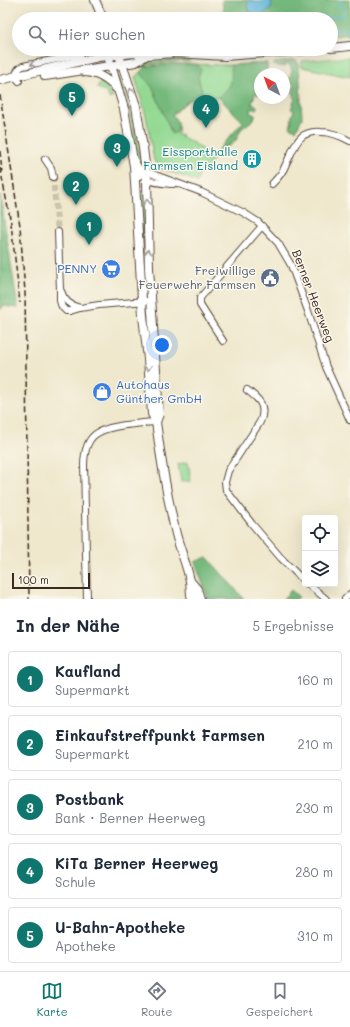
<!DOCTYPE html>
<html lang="de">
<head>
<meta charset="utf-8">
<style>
	:root { --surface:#fff; --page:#f2f2f3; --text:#1f2937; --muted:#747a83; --line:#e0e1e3; --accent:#0f766e }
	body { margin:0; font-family:Mali,sans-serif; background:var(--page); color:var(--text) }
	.controls { position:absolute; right:12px; bottom:12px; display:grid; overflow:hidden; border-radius:4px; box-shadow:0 4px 16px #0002 }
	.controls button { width:36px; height:36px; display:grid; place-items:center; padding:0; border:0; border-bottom:1px solid var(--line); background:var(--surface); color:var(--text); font:20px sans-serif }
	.compass { position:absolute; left:254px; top:68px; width:36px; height:36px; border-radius:50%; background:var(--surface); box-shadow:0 4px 16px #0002; rotate:319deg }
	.scale { position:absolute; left:12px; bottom:10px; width:78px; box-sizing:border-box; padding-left:4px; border:2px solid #3b2a1e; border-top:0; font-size:11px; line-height:14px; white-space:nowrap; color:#3b2a1e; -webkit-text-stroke:3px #fbf7ec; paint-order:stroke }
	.you { position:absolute; left:162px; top:345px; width:14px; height:14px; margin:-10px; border:3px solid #fff; border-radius:50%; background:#1a73e8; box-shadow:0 0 0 6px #1a73e833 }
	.badge { display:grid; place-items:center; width:26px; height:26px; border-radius:50%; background:var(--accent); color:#fff; font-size:13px; font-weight:700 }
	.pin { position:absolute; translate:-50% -33px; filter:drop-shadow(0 1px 2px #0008) }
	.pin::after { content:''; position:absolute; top:21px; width:14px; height:12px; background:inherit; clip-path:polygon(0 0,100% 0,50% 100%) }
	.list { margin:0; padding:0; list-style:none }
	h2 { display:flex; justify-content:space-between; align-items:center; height:52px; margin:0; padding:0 16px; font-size:17px }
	h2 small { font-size:13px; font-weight:400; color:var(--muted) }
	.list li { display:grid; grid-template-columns:26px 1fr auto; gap:12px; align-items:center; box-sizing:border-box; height:56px; margin:0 8px 8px; padding:0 8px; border:1px solid var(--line); border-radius:4px }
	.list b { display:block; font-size:15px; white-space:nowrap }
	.list p { margin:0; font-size:13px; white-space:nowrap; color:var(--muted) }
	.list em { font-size:13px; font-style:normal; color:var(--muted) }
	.icon { flex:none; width:22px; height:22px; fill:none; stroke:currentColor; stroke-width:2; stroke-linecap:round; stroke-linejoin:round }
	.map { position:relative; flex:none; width:350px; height:599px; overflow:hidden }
	.search { position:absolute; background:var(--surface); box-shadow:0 4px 16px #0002; left:12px; right:12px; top:12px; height:44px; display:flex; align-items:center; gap:10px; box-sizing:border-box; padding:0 14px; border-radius:22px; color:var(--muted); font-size:15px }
	.sheet { height:372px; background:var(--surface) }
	nav { display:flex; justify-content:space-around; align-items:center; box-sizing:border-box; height:56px; border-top:1px solid var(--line); background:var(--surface); font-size:11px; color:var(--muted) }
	nav a { display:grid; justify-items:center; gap:2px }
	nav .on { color:var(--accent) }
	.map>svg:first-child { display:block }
	.green { fill:#93d993; stroke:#678258; fill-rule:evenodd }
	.forest { fill:#76b97d; stroke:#58724e }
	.water { fill:#5db7da; stroke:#4c707c }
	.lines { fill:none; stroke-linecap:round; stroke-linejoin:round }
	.stream { stroke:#5db7da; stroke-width:1.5 }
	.minor-tunnel { stroke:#cbc2aa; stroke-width:6; stroke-dasharray:6 3; stroke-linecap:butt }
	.minor-casing { stroke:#564638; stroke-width:8 }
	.major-casing { stroke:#564638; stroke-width:10 }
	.minor { stroke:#fff; stroke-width:6 }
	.major { stroke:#fff; stroke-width:8 }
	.rail { stroke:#3b2a1e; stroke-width:1.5; stroke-dasharray:6 3; stroke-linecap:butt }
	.oneway { stroke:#a79f9a }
	.labels { text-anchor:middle; stroke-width:3; stroke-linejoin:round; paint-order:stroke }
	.culture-label { font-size:12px; fill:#0d838f; stroke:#fbf7ec; text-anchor:end }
	.shop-label { font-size:12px; fill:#366cbe; stroke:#fbf7ec; text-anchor:end }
	.service-label { font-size:12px; fill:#4e5e75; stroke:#fbf7ec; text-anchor:end }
	.street-label { font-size:12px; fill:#3b2a1e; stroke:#fbf7ec }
</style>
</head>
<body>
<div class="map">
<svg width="350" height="599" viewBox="0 0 350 599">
	<rect width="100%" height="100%" fill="#fbf7ec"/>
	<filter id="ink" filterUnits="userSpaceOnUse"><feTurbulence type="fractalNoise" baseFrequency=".025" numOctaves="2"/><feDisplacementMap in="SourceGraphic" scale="8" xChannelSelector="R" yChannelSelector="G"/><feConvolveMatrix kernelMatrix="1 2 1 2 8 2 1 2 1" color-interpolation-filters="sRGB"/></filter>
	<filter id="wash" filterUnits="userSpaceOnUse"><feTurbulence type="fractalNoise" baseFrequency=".012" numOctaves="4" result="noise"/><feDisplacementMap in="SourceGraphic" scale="16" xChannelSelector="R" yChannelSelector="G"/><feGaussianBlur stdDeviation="0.9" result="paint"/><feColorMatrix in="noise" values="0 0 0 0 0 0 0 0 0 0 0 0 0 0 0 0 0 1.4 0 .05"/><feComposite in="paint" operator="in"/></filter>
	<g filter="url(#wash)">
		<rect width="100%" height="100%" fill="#efe8cd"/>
		<g class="green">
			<path d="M 350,57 L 350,77 L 302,67 L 302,61 Z"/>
			<path d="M 171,60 L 190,60 L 190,61 L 171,62 L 135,67 L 134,66 L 144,63 Z"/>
			<path d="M 267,63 L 267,74 L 260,74 L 258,83 L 260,84 L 260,86 L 257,86 L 256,90 L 260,92 L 260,95 L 255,93 L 252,104 L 257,106 L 256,110 L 251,108 L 250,113 L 255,115 L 254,119 L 241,129 L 236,140 L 232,144 L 219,151 L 211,162 L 205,172 L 200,173 L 197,182 L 160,168 L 154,161 L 146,116 L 135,77 L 145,67 L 172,64 L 228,65 ZM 203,96 L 206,101 L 218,97 L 243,122 L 212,157 L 201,148 L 180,135 L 178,135 L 176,132 L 178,131 L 178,123 L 172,115 L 190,99 L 193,102 Z"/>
			<path d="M 117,77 L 119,77 C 129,108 139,138 143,170 L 138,163 L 132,122 Z"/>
			<path d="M 101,82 L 111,92 L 113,97 L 110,99 L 105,91 L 97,88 Z"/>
			<path d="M 138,193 L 145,195 L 148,289 L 144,289 Z"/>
			<path d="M 188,462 L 191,481 L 181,482 L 178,464 Z"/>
		</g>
		<g class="forest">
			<path d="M 222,0 L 251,0 L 248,2 L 249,11 L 258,16 L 272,2 L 269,0 L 350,0 L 350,35 L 331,36 L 331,19 L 225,19 Z"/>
			<path d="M 294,60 L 297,61 L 299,65 L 302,118 L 296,130 L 290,127 L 292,120 L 291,119 L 294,110 L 291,109 L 295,98 L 293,97 L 294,93 L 292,92 L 295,84 L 288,82 L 292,71 L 290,65 L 285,64 L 284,67 L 274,65 L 274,63 Z"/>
			<path d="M 267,63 L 267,74 L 260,74 L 258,83 L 260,84 L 260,86 L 257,86 L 256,90 L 260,92 L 260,95 L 255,93 L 252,104 L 257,106 L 256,110 L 251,108 L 250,113 L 255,115 L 254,119 L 241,129 L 236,140 L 232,144 L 221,149 L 220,148 L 243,122 L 218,97 C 233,85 232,84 231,65 Z"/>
			<path d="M 172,64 L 197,64 L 201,70 L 198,77 L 203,95 L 193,102 L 190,99 L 172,114 L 178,123 L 178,131 L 172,134 L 153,88 L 140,72 L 145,67 Z"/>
			<path d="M 0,195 L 18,308 L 3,306 L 0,310 Z"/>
			<path d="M 207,557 L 244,599 L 208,599 L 195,562 Z"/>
			<path d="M 291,590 L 299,597 L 297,599 L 283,599 Z"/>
		</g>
		<path class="water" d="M 251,0 L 257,2 L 269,0 L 272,2 L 271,8 L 264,14 L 258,16 L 249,11 L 247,7 L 248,2 Z"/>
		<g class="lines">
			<g class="stream">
				<path d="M 323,19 L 334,16 L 343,16 L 344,12 L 339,4 L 341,0"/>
				<path d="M 331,29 C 338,27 343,30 350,30"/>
			</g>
		</g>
	</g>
	<g filter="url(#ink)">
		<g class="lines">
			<path class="minor-tunnel" d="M 53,177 L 58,232"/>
			<defs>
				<g id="minor">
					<path d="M 19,81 L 16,77 C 16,72 18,68 23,66 L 72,56 L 78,56 L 84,60"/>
					<path d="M 45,159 L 51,168 L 53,177"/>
					<path d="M 135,161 C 145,183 150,182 173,184"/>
					<path d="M 135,180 L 141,174 L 150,173 L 201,192 L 244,213 L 258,222 L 278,243 L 291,265 L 308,311 L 326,367 L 350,420"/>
					<path d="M 272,184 C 278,178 283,172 286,164 C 295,147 297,130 321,132 C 332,132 341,136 350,141"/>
					<path d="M 58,232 L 60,290 L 60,301 L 62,307 L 66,311 L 70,311 L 80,308 L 99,305 L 146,301"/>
					<path d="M 61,291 C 64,301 70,306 80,308"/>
					<path d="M 223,341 L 200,305 L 200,298 L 262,226"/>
					<path d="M 247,390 C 259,399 267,406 260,422 L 228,471 L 225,482 L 226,490 L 252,524 L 281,558 L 305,582"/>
					<path d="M 308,584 L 326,599"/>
					<path d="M 87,599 L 84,464 C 85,434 98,429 125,425 C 136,424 146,422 156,422"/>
					<path d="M 345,599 L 350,594"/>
				</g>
				<g id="major">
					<path d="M 95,0 L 103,19"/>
					<path d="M 331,48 L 350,46"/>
					<path d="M 106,49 L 124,109 L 134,166 L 143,316 L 148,359 L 152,414 L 156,422 C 161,460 167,497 176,534 C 180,550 187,565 190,581 C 191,587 190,593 192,599"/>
					<path d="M 117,49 L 136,106 L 143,148 L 147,180 L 149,268 L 159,414 L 156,422"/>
					<path d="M 85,72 C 99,73 108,80 118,90"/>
					<path d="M 45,76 L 136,62 L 147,55"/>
					<path d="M 0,80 L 98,57 L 134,53 L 147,55 L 176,53 L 225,56 L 319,49"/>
					<path d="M 191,582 L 197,589 L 200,599"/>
				</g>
			</defs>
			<use href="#minor" class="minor-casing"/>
			<use href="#major" class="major-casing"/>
			<use href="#minor" class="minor"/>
			<use href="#major" class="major"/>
			<g class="rail">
				<path d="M 0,95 L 20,226 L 25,292 L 29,599"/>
				<path d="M 0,151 L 2,173"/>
				<path d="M 0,168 L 11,223 L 20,303"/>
			</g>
		</g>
		<defs><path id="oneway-chevron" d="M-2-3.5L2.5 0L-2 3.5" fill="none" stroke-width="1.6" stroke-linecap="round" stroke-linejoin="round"/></defs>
		<g class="oneway">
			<use href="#oneway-chevron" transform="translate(33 64) rotate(168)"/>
			<use href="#oneway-chevron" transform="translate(131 91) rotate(-107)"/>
			<use href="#oneway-chevron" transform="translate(147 202) rotate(-90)"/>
			<use href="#oneway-chevron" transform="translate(148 252) rotate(-93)"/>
			<use href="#oneway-chevron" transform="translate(148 368) rotate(87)"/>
		</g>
	</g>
	<defs>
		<symbol id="building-disc" viewBox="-11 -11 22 22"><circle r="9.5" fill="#0f9aa8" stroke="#fbf7ec"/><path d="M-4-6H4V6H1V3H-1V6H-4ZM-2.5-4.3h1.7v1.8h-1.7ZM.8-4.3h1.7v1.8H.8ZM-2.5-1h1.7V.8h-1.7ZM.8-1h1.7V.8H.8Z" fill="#fff"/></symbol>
		<symbol id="supermarket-disc" viewBox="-11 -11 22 22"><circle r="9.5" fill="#3f7fe0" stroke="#fbf7ec"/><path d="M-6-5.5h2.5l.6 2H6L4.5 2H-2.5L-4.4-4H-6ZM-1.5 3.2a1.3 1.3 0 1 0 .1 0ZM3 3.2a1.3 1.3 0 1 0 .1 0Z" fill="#fff"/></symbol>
		<symbol id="civic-disc" viewBox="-11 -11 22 22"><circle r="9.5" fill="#5c6f8a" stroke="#fbf7ec"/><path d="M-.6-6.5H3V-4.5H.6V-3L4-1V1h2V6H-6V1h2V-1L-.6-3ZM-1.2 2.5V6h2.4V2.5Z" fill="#fff"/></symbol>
		<symbol id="shop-disc" viewBox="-11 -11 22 22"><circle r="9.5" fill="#3f7fe0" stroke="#fbf7ec"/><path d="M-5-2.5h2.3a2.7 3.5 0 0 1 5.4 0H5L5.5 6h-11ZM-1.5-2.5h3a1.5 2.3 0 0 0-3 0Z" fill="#fff"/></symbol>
	</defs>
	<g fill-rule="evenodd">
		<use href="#building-disc" x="241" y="148" width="22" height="22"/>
		<use href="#supermarket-disc" x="100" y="258" width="22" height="22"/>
		<use href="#civic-disc" x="259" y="267" width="22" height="22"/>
		<use href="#shop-disc" x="91" y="381" width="22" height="22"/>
	</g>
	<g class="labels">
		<g class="culture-label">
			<text x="238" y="156">Eissporthalle<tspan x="238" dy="14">Farmsen Eisland</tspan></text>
		</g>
		<g class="shop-label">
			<text x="97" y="273">PENNY</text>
			<text x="116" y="389" text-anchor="start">Autohaus<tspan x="116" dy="14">Günther GmbH</tspan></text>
		</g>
		<g class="service-label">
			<text x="256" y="275">Freiwillige<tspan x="256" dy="14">Feuerwehr Farmsen</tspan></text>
		</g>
		<g class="street-label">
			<text transform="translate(313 296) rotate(69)" y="4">Berner Heerweg</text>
		</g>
	</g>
</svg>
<div class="controls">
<button><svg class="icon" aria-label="locate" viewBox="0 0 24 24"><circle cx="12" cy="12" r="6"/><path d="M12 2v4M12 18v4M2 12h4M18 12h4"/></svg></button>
<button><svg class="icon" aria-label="layers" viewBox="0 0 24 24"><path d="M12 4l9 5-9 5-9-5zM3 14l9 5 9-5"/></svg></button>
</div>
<svg class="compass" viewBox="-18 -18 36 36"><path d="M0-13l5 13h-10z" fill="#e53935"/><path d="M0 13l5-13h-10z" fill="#747a83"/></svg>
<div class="scale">100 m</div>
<div class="you"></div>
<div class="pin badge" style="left:89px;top:245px">1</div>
<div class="pin badge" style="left:76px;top:205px">2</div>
<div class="pin badge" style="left:117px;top:167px">3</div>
<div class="pin badge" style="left:206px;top:128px">4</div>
<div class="pin badge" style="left:72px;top:116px">5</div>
<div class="search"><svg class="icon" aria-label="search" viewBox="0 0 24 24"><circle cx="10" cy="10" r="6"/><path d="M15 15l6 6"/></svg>Hier suchen</div>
</div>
<section class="sheet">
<h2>In der Nähe<small>5 Ergebnisse</small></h2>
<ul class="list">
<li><span class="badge">1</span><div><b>Kaufland</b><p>Supermarkt</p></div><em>160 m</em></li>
<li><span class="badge">2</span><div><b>Einkaufstreffpunkt Farmsen</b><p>Supermarkt</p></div><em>210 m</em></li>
<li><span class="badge">3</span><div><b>Postbank</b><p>Bank · Berner Heerweg</p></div><em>230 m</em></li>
<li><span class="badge">4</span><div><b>KiTa Berner Heerweg</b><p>Schule</p></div><em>280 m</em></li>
<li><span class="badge">5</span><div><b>U-Bahn-Apotheke</b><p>Apotheke</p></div><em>310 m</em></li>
</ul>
</section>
<nav>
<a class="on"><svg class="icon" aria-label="map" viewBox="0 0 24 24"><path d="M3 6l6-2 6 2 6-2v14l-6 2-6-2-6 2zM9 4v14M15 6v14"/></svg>Karte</a>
<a><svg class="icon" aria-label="directions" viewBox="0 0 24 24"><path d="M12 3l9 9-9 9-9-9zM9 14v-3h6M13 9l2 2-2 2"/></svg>Route</a>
<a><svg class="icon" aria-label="saved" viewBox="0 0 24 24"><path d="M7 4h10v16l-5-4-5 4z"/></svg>Gespeichert</a>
</nav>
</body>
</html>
